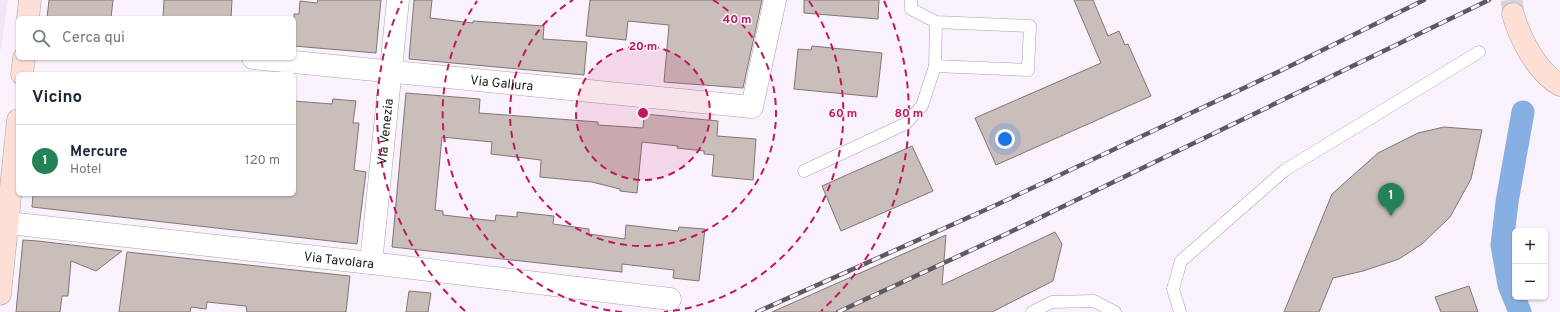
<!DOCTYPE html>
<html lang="it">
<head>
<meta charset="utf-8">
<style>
	:root { --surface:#fff; --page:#f6f6f7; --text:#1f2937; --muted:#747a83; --line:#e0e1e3; --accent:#248259 }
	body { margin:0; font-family:Overpass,sans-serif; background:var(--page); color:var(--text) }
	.controls { position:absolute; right:12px; bottom:12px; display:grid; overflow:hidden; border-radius:6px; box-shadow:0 1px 3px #0004 }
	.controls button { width:36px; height:36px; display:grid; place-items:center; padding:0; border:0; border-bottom:1px solid var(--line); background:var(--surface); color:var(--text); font:20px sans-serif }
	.you { position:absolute; left:1005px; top:139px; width:14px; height:14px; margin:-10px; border:3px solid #fff; border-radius:50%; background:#1a73e8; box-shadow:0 0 0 6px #1a73e833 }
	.badge { display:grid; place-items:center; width:26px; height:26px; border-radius:50%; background:var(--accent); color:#fff; font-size:13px; font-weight:700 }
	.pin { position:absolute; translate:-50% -33px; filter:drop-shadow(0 1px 2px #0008) }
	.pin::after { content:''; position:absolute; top:21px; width:14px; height:12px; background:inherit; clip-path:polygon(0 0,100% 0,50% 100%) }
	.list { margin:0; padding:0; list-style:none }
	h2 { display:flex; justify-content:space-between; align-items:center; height:52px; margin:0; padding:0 16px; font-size:17px }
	h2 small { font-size:13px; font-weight:400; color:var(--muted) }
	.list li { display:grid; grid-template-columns:26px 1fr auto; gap:12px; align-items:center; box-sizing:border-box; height:72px; padding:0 16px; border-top:1px solid var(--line) }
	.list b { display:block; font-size:15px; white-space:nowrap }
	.list p { margin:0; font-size:13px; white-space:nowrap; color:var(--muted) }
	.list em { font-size:13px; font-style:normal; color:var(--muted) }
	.icon { flex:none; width:22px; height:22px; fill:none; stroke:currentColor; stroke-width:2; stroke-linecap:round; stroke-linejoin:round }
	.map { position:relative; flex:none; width:1560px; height:312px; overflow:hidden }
	.search { position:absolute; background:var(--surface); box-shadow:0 1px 3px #0004; left:16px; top:16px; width:280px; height:44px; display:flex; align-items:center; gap:10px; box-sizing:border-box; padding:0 14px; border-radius:6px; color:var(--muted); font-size:15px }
	.panel { position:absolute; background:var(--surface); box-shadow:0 1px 3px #0004; left:16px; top:72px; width:280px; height:124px; border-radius:6px }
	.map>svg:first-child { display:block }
	.built { fill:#f1e6f6 }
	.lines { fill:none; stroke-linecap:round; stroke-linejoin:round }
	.canal { stroke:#88afe2; stroke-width:23 }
	.building { fill:#cabebb; stroke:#817674 }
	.secondary-tunnel { stroke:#d8d2db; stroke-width:22; stroke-dasharray:22 11; stroke-linecap:butt }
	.lane-casing { stroke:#a8a2ab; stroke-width:13 }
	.street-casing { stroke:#a8a2ab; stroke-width:23 }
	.secondary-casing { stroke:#a8a2ab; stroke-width:23 }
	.lane { stroke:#fff; stroke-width:12 }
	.street { stroke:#fff; stroke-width:22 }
	.secondary { stroke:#fddfd5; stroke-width:22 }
	.rail-casing { stroke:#5d5a5f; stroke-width:4.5 }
	.rail { stroke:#f9f2fc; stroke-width:3; stroke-dasharray:9; stroke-linecap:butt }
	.ring { fill:none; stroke:#c2185b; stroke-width:2; stroke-dasharray:7 5 }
	.labels { text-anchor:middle; stroke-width:3; stroke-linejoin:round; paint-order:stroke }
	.street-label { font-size:13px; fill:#1e1c1f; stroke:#f9f2fc }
	.centre { fill:#c2185b; stroke:#f9f2fc; stroke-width:2 }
	.ring-label { font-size:12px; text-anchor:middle; font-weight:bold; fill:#c2185b; stroke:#f9f2fc; stroke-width:3; stroke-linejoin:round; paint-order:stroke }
</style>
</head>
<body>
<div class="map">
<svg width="1560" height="312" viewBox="0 0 1560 312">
	<rect width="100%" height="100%" fill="#f9f2fc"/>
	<path class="built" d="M 0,0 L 8,0 L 1,50 L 0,49 Z"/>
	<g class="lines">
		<path class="canal" d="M 1520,312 L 1509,285 L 1502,245 L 1507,202 L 1523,112"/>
	</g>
	<g class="building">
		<path d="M 49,0 L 113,0 L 111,18 L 47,18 Z"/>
		<path d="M 164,0 L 232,0 L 231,18 L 163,18 Z"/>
		<path d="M 318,0 L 381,0 L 376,53 L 294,46 L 294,14 L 299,14 L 300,1 L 317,3 Z"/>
		<path d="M 414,0 L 432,0 L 430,18 L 473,23 L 473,21 L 544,26 L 543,39 L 587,42 L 584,75 L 409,59 Z"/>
		<path d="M 590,0 L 762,0 L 743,88 L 664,82 L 669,25 L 628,21 L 626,40 L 586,36 Z"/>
		<path d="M 804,0 L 879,0 L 878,19 L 804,13 Z"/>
		<path d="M 1074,0 L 1093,0 L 1108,36 L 1119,31 L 1125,45 L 1128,44 L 1151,96 L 996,165 L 975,118 L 1101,63 Z"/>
		<path d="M 812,46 L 882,53 L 877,97 L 794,89 L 798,49 L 811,50 Z"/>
		<path d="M 406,93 L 480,99 L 479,113 L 598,122 L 598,125 L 643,128 L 644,114 L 718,121 L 717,136 L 756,139 L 753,180 L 712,176 L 714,155 L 704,154 L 704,151 L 677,148 L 678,146 L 642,142 L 637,193 L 620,191 L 620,189 L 592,182 L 540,177 L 541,160 L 491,154 L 492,142 L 442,137 L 435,210 L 443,211 L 443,215 L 495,221 L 496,215 L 517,217 L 517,212 L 554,216 L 553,224 L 589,229 L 589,234 L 625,239 L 626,225 L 678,231 L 679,227 L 705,229 L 699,281 L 673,278 L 674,270 L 622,264 L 622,272 L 392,247 Z"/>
		<path d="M 333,99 L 356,101 L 353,123 L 359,123 L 354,170 L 366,172 L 357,244 L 32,207 L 33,194 L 294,194 L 294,101 L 332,104 Z"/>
		<path d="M 1444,127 L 1482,130 L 1471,179 L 1450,217 L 1422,244 L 1399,259 L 1363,271 L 1333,278 L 1319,312 L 1284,312 L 1332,194 L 1378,153 L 1418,133 Z"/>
		<path d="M 912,146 L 933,191 L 841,231 L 822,186 Z"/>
		<path d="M 1055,232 L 1062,244 L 1053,281 L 992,312 L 772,312 L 946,235 L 942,285 Z"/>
		<path d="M 23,240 L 38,241 L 122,251 L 96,271 L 71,261 L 68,296 L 62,296 L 60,312 L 16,312 Z"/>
		<path d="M 127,252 L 350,276 L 346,312 L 247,312 L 246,306 L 207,302 L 206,309 L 191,307 L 190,312 L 119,312 Z"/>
		<path d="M 1469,286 L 1478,312 L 1441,312 L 1435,297 Z"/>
		<path d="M 409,291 L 431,293 L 428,312 L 406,312 Z"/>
	</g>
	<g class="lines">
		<path class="secondary-tunnel" d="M 1512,0 L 1513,14"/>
		<defs>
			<g id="lane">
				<path d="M 911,0 L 911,9 L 936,22 L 1030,26 L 1028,70 L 935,66 L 936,22"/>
				<path d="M 804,171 L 905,124 L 922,106 L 935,66"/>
				<path d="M 1032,312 L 1052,302 L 1094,301 L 1115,312"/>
				<path d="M 1180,312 L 1173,289 L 1181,261 L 1285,170 L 1479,52"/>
			</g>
			<g id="street">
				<path id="s1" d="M 253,58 L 752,107 L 775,0"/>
				<path id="s2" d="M 8,223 L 371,263 L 670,299"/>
				<path id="s3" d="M 371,263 L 398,0"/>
			</g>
			<g id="secondary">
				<path d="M 1513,14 C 1520,39 1537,72 1560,85"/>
				<path d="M 28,18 L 30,0"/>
				<path d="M 22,74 L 24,58"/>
				<path d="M 0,294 L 18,120"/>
			</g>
		</defs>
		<use href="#lane" class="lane-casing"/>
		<use href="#street" class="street-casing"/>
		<use href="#secondary" class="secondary-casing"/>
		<use href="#lane" class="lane"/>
		<use href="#street" class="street"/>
		<use href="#secondary" class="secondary"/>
		<defs>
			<g id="rail">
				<path d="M 757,312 L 994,206 L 1280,71 L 1424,0"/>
				<path d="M 838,312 L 1004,235 L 1489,0"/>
			</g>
		</defs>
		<use href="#rail" class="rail-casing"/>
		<use href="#rail" class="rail"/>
	</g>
	<circle cx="643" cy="113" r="67" fill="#c2185b" fill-opacity=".12"/>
	<g class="ring">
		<circle cx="643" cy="113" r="67"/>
		<path d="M713 0A133 133 0 1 1 573 0"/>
		<path d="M622 312A200 200 0 0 1 477 1M809 1A200 200 0 0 1 664 312"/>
		<path d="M465 311A266 266 0 0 1 402 1M884 1A266 266 0 0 1 821 311"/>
	</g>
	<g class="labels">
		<g class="street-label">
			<text dy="5" stroke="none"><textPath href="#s1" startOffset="250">Via Gallura</textPath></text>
			<text dy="5" stroke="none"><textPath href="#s3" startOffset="132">Via Venezia</textPath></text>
			<text dy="5" stroke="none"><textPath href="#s2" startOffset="333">Via Tavolara</textPath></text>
		</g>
	</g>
	<circle cx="643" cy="113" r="6" class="centre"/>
	<g class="ring-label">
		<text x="737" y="23">40 m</text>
		<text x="643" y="50">20 m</text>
		<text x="843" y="117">60 m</text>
		<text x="909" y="117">80 m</text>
	</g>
</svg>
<div class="controls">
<button>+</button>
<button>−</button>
</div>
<div class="you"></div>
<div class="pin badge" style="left:1391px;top:216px">1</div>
<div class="search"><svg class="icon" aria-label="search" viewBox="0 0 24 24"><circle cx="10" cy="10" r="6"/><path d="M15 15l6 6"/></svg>Cerca qui</div>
<section class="panel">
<h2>Vicino<small></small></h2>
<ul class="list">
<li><span class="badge">1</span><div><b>Mercure</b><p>Hotel</p></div><em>120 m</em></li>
</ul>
</section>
</div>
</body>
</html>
